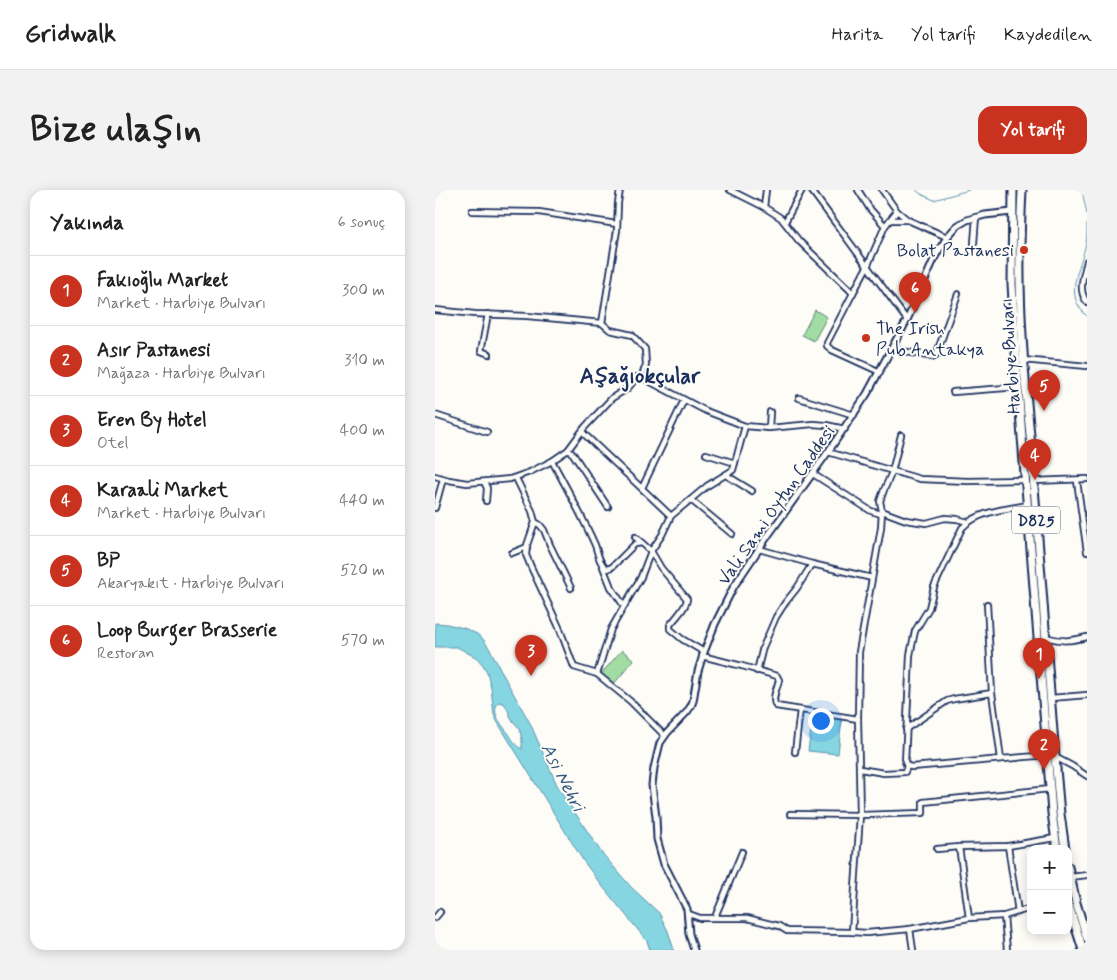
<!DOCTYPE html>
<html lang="tr">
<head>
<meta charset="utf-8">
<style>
	:root { --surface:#fff; --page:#f2f2f2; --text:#222; --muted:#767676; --line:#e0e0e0; --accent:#c8321e }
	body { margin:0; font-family:Mynerve,sans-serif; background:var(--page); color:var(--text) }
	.controls { position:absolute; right:15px; bottom:15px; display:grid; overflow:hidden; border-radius:10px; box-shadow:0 2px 12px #0003 }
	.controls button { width:45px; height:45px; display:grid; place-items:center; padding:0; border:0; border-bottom:1px solid var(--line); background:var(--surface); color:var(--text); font:25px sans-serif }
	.you { position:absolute; left:385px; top:530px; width:18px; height:18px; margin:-12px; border:4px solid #fff; border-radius:50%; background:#1a73e8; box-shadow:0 0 0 8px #1a73e833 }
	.badge { display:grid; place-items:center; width:32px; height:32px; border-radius:50%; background:var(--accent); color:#fff; font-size:16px; font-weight:700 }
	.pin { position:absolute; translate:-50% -41px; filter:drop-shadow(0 1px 2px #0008) }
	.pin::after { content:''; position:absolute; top:26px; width:18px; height:15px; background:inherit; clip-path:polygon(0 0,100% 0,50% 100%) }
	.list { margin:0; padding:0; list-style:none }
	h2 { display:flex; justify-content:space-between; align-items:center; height:65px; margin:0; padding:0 20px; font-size:21px }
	h2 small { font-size:16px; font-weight:400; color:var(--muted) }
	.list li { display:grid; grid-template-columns:32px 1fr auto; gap:15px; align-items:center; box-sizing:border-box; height:70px; padding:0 20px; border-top:1px solid var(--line) }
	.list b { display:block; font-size:19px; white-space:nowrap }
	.list p { margin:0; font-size:16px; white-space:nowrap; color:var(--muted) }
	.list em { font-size:16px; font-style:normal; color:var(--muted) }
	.map { position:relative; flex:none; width:652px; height:760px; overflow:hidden; border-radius:15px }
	header { display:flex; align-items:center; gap:30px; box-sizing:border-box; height:70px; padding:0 25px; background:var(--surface); border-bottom:1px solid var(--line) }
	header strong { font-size:24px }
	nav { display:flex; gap:28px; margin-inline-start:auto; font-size:18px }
	.intro { display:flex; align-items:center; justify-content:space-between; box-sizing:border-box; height:120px; padding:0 30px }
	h1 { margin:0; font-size:35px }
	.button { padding:12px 22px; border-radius:15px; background:var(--accent); color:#fff; font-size:18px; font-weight:700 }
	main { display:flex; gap:30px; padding:0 30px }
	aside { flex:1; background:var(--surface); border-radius:15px; box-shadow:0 2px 12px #0003 }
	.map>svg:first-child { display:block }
	.green { fill:#a1dca2; stroke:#5e8680 }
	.water { fill:#86d6e1; stroke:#5b93ad; fill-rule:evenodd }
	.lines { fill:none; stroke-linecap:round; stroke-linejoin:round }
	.stream { stroke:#5b93ad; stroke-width:1 }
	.minor-casing { stroke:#1b2f5e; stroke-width:8 }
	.tertiary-casing { stroke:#1b2f5e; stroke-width:9 }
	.primary-casing { stroke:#1b2f5e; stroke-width:11 }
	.minor { stroke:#fdfcf7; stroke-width:4.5 }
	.tertiary { stroke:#fdfcf7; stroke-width:5 }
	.primary { stroke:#fdfcf7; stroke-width:7 }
	.poi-dot { fill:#c8321e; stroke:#fdfcf7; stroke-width:2 }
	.labels { text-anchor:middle; stroke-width:4; stroke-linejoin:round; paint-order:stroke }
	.shield { fill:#fdfcf7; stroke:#5f6c8c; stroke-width:1 }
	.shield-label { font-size:16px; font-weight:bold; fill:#1b2f5e }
	.poi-label { font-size:18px; fill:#1b2f5e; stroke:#fdfcf7; text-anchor:end }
	.street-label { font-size:18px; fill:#1b2f5e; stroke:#fdfcf7 }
	.water-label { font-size:19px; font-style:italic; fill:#36597f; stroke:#fdfcf7 }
	.district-label { font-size:22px; font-weight:bold; fill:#1b2f5e; stroke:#fdfcf7 }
</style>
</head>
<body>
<header>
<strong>Gridwalk</strong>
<nav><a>Harita</a><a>Yol tarifi</a><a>Kaydedilen</a></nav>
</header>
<div class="intro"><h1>Bize ulaşın</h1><a class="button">Yol tarifi</a></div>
<main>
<aside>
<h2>Yakında<small>6 sonuç</small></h2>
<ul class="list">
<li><span class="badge">1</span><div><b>Fakıoğlu Market</b><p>Market · Harbiye Bulvarı</p></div><em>300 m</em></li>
<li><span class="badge">2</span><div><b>Asır Pastanesi</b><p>Mağaza · Harbiye Bulvarı</p></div><em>310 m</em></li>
<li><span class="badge">3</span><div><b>Eren By Hotel</b><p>Otel</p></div><em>400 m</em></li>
<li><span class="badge">4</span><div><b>Karaali Market</b><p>Market · Harbiye Bulvarı</p></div><em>440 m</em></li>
<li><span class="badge">5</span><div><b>BP</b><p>Akaryakıt · Harbiye Bulvarı</p></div><em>520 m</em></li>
<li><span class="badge">6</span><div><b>Loop Burger Brasserie</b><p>Restoran</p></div><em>570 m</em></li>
</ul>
</aside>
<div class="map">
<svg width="652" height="760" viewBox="0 0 652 760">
	<rect width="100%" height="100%" fill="#fdfcf7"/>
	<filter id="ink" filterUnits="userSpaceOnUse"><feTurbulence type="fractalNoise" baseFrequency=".02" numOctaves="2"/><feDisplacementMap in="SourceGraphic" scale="10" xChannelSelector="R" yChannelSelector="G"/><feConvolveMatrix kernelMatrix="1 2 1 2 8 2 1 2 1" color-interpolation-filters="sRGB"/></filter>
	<g filter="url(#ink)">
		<g class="green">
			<path d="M 380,120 L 392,127 L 379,151 L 367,145 Z"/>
			<path d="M 187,460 L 199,470 L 178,495 L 166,484 Z"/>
		</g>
		<g class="water">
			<path d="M 0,433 L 12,434 L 29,438 L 42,444 L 48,449 L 56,461 L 72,492 L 95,533 L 122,595 L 131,609 L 166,662 L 196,697 L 224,723 L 233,741 L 239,760 L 215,760 L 212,751 L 168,697 L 149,672 L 63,533 L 59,525 L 56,498 L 52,482 L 48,475 L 42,468 L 22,457 L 0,457 ZM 64,512 L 68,513 L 71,516 L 77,530 L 84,538 L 87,549 L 87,559 C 80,556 78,550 74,544 C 68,536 54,522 64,512 Z"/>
			<path d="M 378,525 L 407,528 L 403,564 L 373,561 Z"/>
		</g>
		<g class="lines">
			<g class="stream">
				<path d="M 481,0 L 486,4 L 499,10 L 534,0"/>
				<path d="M 647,0 L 652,24"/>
				<path d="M 652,34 C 652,40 652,47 651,53 C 646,79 627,104 652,126"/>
			</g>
			<defs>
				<g id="minor">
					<path d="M 185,0 L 183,13 L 182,40 L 167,133 L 175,140 L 197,145 L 210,159 L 211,175 L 206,188"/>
					<path d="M 295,0 L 329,17"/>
					<path d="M 331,0 L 329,17 L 346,28 L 364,51 L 418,103 L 392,153 L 392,156 L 397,160 L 445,182"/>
					<path d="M 376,0 L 472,130"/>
					<path d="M 423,0 L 435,19 L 450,36"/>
					<path d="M 447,0 L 462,21"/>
					<path d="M 37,21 L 104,22 L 182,34"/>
					<path d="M 455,30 L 473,30"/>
					<path d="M 350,32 L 367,0"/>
					<path d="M 539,53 L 541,27"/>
					<path d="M 652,71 C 649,85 642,100 652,112"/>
					<path d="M 418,103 L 432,77 L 450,36 L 462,21 L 473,30 L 512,47"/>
					<path d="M 0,120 L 40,124 L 92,126 L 167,133"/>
					<path d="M 53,124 L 46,161 L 54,164"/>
					<path d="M 457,159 L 498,167 L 501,165 L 523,104"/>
					<path d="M 588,170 L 652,176"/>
					<path d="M 518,202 L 584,197"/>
					<path d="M 364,208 L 419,225"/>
					<path d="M 0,225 L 52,242"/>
					<path d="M 334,238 L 335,222"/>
					<path d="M 147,242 L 236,326"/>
					<path d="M 133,260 L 138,264 L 173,317"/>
					<path d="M 393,262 L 485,289 L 533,291 L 590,290"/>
					<path d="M 271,264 L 300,273"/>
					<path d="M 117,271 C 132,298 147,326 160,355 C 163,363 164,374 172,379 L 177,377 L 200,354 L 207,353 L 216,361 L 206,387 L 176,439 L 162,484"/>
					<path d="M 378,284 L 436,321 L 446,324"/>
					<path d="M 291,285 L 317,301"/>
					<path d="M 0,286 L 14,290 L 32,293 L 75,289 L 95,282 L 117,271 L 133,260 L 150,237 L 177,208 L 193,198 L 202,187 L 208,188 L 271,221 L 310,236 L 334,238 L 378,234 L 391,235 L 410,239"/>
					<path d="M 81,288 L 97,321 L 100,332 L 92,355 L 91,365 L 96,377 L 124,437 L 139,477 L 162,484 L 195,511 L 230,546"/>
					<path d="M 599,291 L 652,289"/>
					<path d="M 642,291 L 652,362"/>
					<path d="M 49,292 L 52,298 L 51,311"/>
					<path d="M 207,298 L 249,210"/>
					<path d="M 256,310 L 297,344"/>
					<path d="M 593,315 C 571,319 543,321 527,338 L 499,397 L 494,418 L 480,441 L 475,465 L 470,572 L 472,576 L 477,577 L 613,565"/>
					<path d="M 0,318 L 8,289"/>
					<path d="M 447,321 L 471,330 L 491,333 L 510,328 L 522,329 L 533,332"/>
					<path d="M 100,332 L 105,335 L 109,340 L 115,355 L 136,398"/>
					<path d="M 200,347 L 207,353"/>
					<path d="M 324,359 L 377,374 L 437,388"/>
					<path d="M 77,363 L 92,357"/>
					<path d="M 168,377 L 176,397 L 189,416"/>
					<path d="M 552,414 L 557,503 L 566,569"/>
					<path d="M 611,447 C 628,452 635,451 652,447"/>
					<path d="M 269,462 L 247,449 L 235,439 L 235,435 C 241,427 251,418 252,409 L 226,378 L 216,361 L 227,345 L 236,326 L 272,296 L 298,280 L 310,236"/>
					<path d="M 267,466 L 307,476 L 342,486 L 344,490 C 342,499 336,509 341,516 L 423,529"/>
					<path d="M 322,481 L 328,457 L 341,427 L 350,413 L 362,398 L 377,374"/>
					<path d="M 616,508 L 652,505"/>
					<path d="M 471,539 L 512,511 L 519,509 L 557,503"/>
					<path d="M 360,562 L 365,520"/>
					<path d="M 620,567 L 637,576 L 652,586"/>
					<path d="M 425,579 L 449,583 L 470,582 L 472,576"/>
					<path d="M 355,624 L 425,625 L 488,623 L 488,612 L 615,599"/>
					<path d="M 573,656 L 583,722"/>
					<path d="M 524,657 L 534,728"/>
					<path d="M 502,659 L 524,657 L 573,656 L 620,648"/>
					<path d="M 635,687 L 652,685"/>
					<path d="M 254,724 L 265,728 L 312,728 L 344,736 L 352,741 L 417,742 L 432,743 L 475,739"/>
					<path d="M 569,726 L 572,760"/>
					<path d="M 280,727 L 307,662"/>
					<path d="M 0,728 L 5,722"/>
					<path d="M 417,742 L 425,625 L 423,529 L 424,462 L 446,338 L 447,321 L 445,311 L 449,300 L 457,282 L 466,245"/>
					<path d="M 478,760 L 475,739 L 534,728 L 569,726 L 596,718"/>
				</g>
				<path id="tertiary" d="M 259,760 L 254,744 L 252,719 L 229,674 L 222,649 L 221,627 L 217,595 L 219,578 L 225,553 L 232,543 L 252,522 L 256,516 L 258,511 L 263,481 L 269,462 L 280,434 L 299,396 L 332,347 L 393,262 L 432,204 L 472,130 L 501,65 L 512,47 L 522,36 L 532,30 L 550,25 L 577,22"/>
				<g id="primary">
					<path d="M 578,0 L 577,94 L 583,197 L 617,623 L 622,659"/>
					<path d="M 587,0 C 586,22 585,43 585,65 C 584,125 589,185 595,245 L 620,567 L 625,624 L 630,659"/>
					<path d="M 633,677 L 641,713 L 652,748"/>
					<path d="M 633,713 L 648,760"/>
				</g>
			</defs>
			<use href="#minor" class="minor-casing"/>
			<use href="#tertiary" class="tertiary-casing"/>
			<use href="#primary" class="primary-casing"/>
			<use href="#minor" class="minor"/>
			<use href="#tertiary" class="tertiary"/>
			<use href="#primary" class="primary"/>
		</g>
	</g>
	<g class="poi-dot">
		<circle cx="589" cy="60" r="5"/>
		<circle cx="431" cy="148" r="5"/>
	</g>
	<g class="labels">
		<rect class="shield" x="577" y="316.5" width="48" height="27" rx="4"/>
		<g class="shield-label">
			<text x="601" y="336">D825</text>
		</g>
		<g class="poi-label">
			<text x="579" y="66">Bolat Pastanesi</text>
			<text x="441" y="144" text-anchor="start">The Irish<tspan x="441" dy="21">Pub Antakya</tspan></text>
		</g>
		<g class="street-label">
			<text transform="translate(575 166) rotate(-94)" y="6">Harbiye Bulvarı</text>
			<text transform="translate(341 315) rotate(-55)" y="6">Vali Sami Oytun Caddesi</text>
		</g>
		<g class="water-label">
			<text transform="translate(129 587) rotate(63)" y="7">Asi Nehri</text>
		</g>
		<g class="district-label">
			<text x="205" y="193">Aşağıokçular</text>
		</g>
	</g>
</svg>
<div class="controls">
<button>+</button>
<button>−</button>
</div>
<div class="you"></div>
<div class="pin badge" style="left:604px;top:489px">1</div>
<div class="pin badge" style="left:609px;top:580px">2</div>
<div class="pin badge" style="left:96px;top:486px">3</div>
<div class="pin badge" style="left:600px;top:290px">4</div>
<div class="pin badge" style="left:609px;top:221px">5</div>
<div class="pin badge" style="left:480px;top:123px">6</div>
</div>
</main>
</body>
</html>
